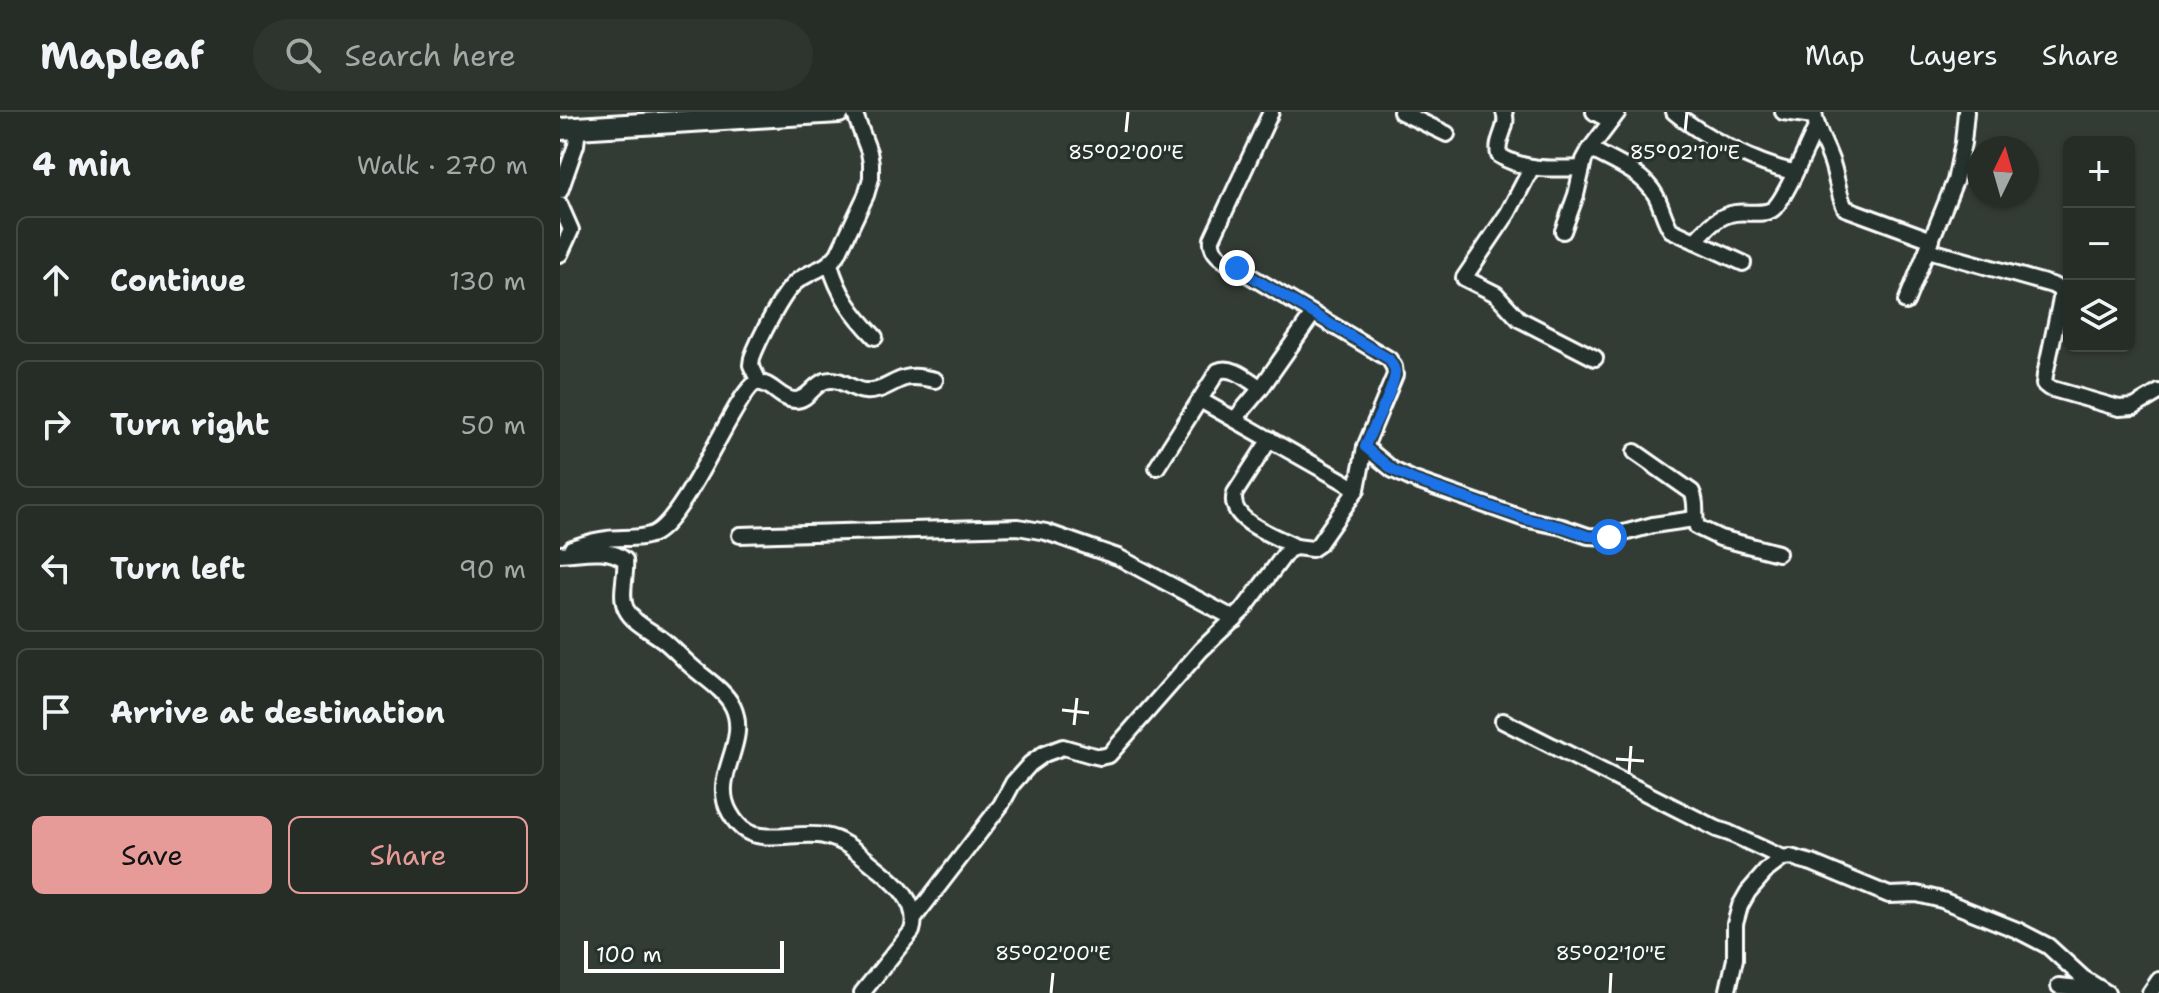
<!DOCTYPE html>
<html lang="en">
<head>
<meta charset="utf-8">
<style>
	:root { --surface:#262d27; --page:#2e352f; --text:#f1f3f6; --muted:#a4a8a7; --line:#424944; --accent:#e69b98 }
	body { margin:0; font-family:"Shantell Sans",sans-serif; background:var(--page); color:var(--text) }
	.controls { position:absolute; right:24px; top:24px; display:grid; overflow:hidden; border-radius:12px; box-shadow:0 2px 6px #0004 }
	.controls button { width:72px; height:72px; display:grid; place-items:center; padding:0; border:0; border-bottom:2px solid var(--line); background:var(--surface); color:var(--text); font:40px sans-serif }
	.compass { position:absolute; left:1407px; top:24px; width:72px; height:72px; border-radius:50%; background:var(--surface); box-shadow:0 2px 6px #0004; rotate:5deg }
	.scale { position:absolute; left:24px; bottom:20px; width:200px; box-sizing:border-box; padding-left:8px; border:4px solid #fff; border-top:0; font-size:22px; line-height:28px; white-space:nowrap; color:#fff; -webkit-text-stroke:6px #26332d; paint-order:stroke }
	.stop { position:absolute; width:24px; height:24px; margin:-18px; border:6px solid #1a73e8; border-radius:50%; background:#fff }
	.stop.end { background:#1a73e8; border-color:#fff; box-shadow:0 2px 8px #0008 }
	.list { margin:0; padding:0; list-style:none }
	h2 { display:flex; justify-content:space-between; align-items:center; height:104px; margin:0; padding:0 32px; font-size:34px }
	h2 small { font-size:26px; font-weight:400; color:var(--muted) }
	.list li { display:grid; grid-template-columns:52px 1fr auto; gap:24px; align-items:center; box-sizing:border-box; height:128px; margin:0 16px 16px; padding:0 16px; border:2px solid var(--line); border-radius:12px }
	.list b { display:block; font-size:30px; white-space:nowrap }
	.list em { font-size:26px; font-style:normal; color:var(--muted) }
	.actions { display:flex; gap:16px; padding:24px 32px }
	.actions a { flex:1; padding:18px 0; border:2px solid var(--accent); border-radius:12px; text-align:center; font-size:28px; color:var(--accent) }
	.actions .main { background:var(--accent); color:#111 }
	.icon { flex:none; width:44px; height:44px; fill:none; stroke:currentColor; stroke-width:2; stroke-linecap:round; stroke-linejoin:round }
	.map { position:relative; flex:none; width:1599px; height:881px; overflow:hidden }
	header { display:flex; align-items:center; gap:48px; box-sizing:border-box; height:112px; padding:0 40px; background:var(--surface); border-bottom:2px solid var(--line) }
	header strong { font-size:38px }
	nav { display:flex; gap:44px; margin-inline-start:auto; font-size:28px }
	.search { width:560px; height:72px; background:var(--page); display:flex; align-items:center; gap:20px; box-sizing:border-box; padding:0 28px; border-radius:44px; color:var(--muted); font-size:30px }
	main { display:flex }
	aside { flex:1; background:var(--surface) }
	.map>svg:first-child { display:block }
	.lines { fill:none; stroke-linecap:round; stroke-linejoin:round }
	.street-casing { stroke:#fff; stroke-width:20 }
	.secondary-casing { stroke:#fff; stroke-width:26 }
	.street { stroke:#26332d; stroke-width:14 }
	.secondary { stroke:#26332d; stroke-width:20 }
	.route { stroke:#1a73e8; stroke-width:10 }
	.ticks { fill:none; stroke:#fff; stroke-width:3 }
	.ticks-label { font-size:20px; text-anchor:middle; fill:#fff; stroke:#26332d; stroke-width:7; stroke-linejoin:round; paint-order:stroke }
</style>
</head>
<body>
<header>
<strong>Mapleaf</strong>
<div class="search"><svg class="icon" aria-label="search" viewBox="0 0 24 24"><circle cx="10" cy="10" r="6"/><path d="M15 15l6 6"/></svg>Search here</div>
<nav><a>Map</a><a>Layers</a><a>Share</a></nav>
</header>
<main>
<aside>
<h2>4 min<small>Walk · 270 m</small></h2>
<ul class="list">
<li><svg class="icon" aria-label="ahead" viewBox="0 0 24 24"><path d="M12 20V5M6 11l6-6 6 6"/></svg><div><b>Continue</b></div><em>130 m</em></li>
<li><svg class="icon" aria-label="right" viewBox="0 0 24 24"><path d="M7 20v-9h11M14 6l5 5-5 5"/></svg><div><b>Turn right</b></div><em>50 m</em></li>
<li><svg class="icon" aria-label="left" viewBox="0 0 24 24"><path d="M17 20v-9H6M10 6l-5 5 5 5"/></svg><div><b>Turn left</b></div><em>90 m</em></li>
<li><svg class="icon" aria-label="arrive" viewBox="0 0 24 24"><path d="M6 21V4h12l-3 4 3 4H6"/></svg><div><b>Arrive at destination</b></div></li>
</ul>
<div class="actions"><a class="main">Save</a><a>Share</a></div>
</aside>
<div class="map">
<svg width="1599" height="881" viewBox="0 0 1599 881">
	<rect width="100%" height="100%" fill="#333c34"/>
	<filter id="ink" filterUnits="userSpaceOnUse"><feTurbulence type="fractalNoise" baseFrequency=".0125" numOctaves="2"/><feDisplacementMap in="SourceGraphic" scale="16" xChannelSelector="R" yChannelSelector="G"/><feConvolveMatrix kernelMatrix="1 2 1 2 8 2 1 2 1" color-interpolation-filters="sRGB"/></filter>
	<g filter="url(#ink)">
		<g class="lines">
			<defs>
				<g id="street">
					<path d="M 841,0 L 887,22"/>
					<path d="M 944,0 C 950,15 935,27 939,43 C 962,59 994,57 1022,56"/>
					<path d="M 1034,0 L 1051,9"/>
					<path d="M 1114,0 C 1142,24 1199,54 1235,60"/>
					<path d="M 1223,0 L 1254,4"/>
					<path d="M 1254,0 C 1256,19 1266,33 1272,51 C 1277,66 1278,82 1285,96 L 1372,128"/>
					<path d="M 1030,37 C 1052,49 1083,60 1096,84 C 1102,95 1104,108 1111,118 L 1183,151"/>
					<path d="M 972,55 L 948,101 L 904,166 L 936,182 L 959,207 L 1035,246"/>
					<path d="M 0,79 L 16,33 L 18,16"/>
					<path d="M 0,93 L 11,118 L 0,142"/>
					<path d="M 1003,119 L 1016,83 L 1024,48 L 1030,37 L 1058,0"/>
					<path d="M 1135,129 C 1147,116 1157,104 1175,101 C 1186,99 1204,104 1213,97 C 1225,88 1249,30 1257,13"/>
					<path d="M 1368,138 L 1492,173 L 1501,178 L 1501,187 L 1485,263 L 1484,272 L 1489,276 L 1559,296 L 1574,295 L 1599,280"/>
					<path d="M 270,152 C 278,182 293,202 315,225"/>
					<path d="M 1346,190 L 1395,69 L 1403,31 L 1406,0"/>
					<path d="M 199,270 L 191,253 L 192,246 C 198,229 223,180 236,170 C 251,158 266,158 278,142 L 306,83 L 311,66 L 311,51 L 309,40 L 294,0"/>
					<path d="M 640,288 L 797,377"/>
					<path d="M 675,307 L 701,276 L 753,202"/>
					<path d="M 710,327 L 675,381 C 666,409 716,424 736,435"/>
					<path d="M 805,335 L 833,358 L 854,368 L 965,407 L 1002,415 L 1028,424 L 1049,425 L 1093,413 L 1134,407"/>
					<path d="M 1075,340 L 1132,380 C 1138,391 1133,403 1137,415 L 1160,426 L 1218,441"/>
					<path d="M 597,355 L 658,259 C 673,253 688,268 701,276"/>
					<path d="M 180,423 L 458,415 L 486,420 L 558,445 L 675,507"/>
					<path d="M 12,436 C 24,432 35,428 47,427 C 62,425 82,428 95,421 C 129,402 178,274 197,271 C 211,269 220,288 235,288 C 248,288 253,273 265,269 C 280,264 291,278 305,279 C 320,281 331,270 345,266 C 355,263 365,266 375,268"/>
					<path d="M 0,442 C 22,441 47,434 65,448 C 67,463 59,483 66,497 C 73,511 90,518 103,528 C 112,535 121,545 130,553 C 144,566 164,577 173,595 C 190,632 149,665 170,701 C 174,708 179,715 186,719 C 204,731 242,719 264,724 C 283,727 297,740 311,751 C 332,768 361,789 352,819 L 302,881"/>
					<path d="M 943,609 L 1157,717 L 1169,721 L 1223,746"/>
					<path d="M 354,806 L 441,693 L 453,671 L 470,652 L 484,642 L 503,635 L 531,643 L 540,645 L 549,643 L 641,538 L 683,498 L 728,438 L 736,435 L 752,437 L 758,433 L 797,377 L 805,335 L 835,263 L 834,255 L 829,247 L 677,156 C 665,149 650,142 652,127 L 711,0"/>
					<path d="M 1499,874 L 1538,878"/>
					<path d="M 1168,878 L 1175,847 L 1175,812 L 1180,794 L 1188,780 L 1207,758 L 1223,746 L 1230,745 L 1252,751 L 1329,783 L 1357,782 L 1382,788 L 1457,818 L 1488,834 L 1523,866 L 1547,881"/>
					<path d="M 1590,881 L 1599,868"/>
				</g>
				<path id="secondary" d="M 0,17 L 279,0"/>
			</defs>
			<use href="#street" class="street-casing"/>
			<use href="#secondary" class="secondary-casing"/>
			<use href="#street" class="street"/>
			<use href="#secondary" class="secondary"/>
		</g>
	</g>
	<g class="lines" filter="url(#ink)">
		<path class="route" d="M 677,156 L 829,247 C 832,252 834,254 835,259 C 836,275 811,317 805,335 L 833,358 L 854,368 L 965,407 L 1002,415 L 1028,424 L 1049,425"/>
	</g>
	<path class="ticks" d="M 566,20 L 568,0M 1125,20 L 1127,0M 502,598 L 529,601M 514,613 L 517,586M 1056,647 L 1084,649M 1069,662 L 1071,634M 491,881 L 493,861M 1050,881 L 1051,861"/>
	<g class="ticks-label">
		<text x="566" y="47">85°02'00"E</text>
		<text x="1125" y="47">85°02'10"E</text>
		<text x="493" y="848">85°02'00"E</text>
		<text x="1051" y="848">85°02'10"E</text>
	</g>
</svg>
<div class="controls">
<button>+</button>
<button>−</button>
<button><svg class="icon" aria-label="layers" viewBox="0 0 24 24"><path d="M12 4l9 5-9 5-9-5zM3 14l9 5 9-5"/></svg></button>
</div>
<svg class="compass" viewBox="-18 -18 36 36"><path d="M0-13l5 13h-10z" fill="#e53935"/><path d="M0 13l5-13h-10z" fill="#a4a8a7"/></svg>
<div class="scale">100 m</div>
<div class="stop" style="left:1049px;top:425px"></div>
<div class="stop end" style="left:677px;top:156px"></div>
</div>
</main>
</body>
</html>
